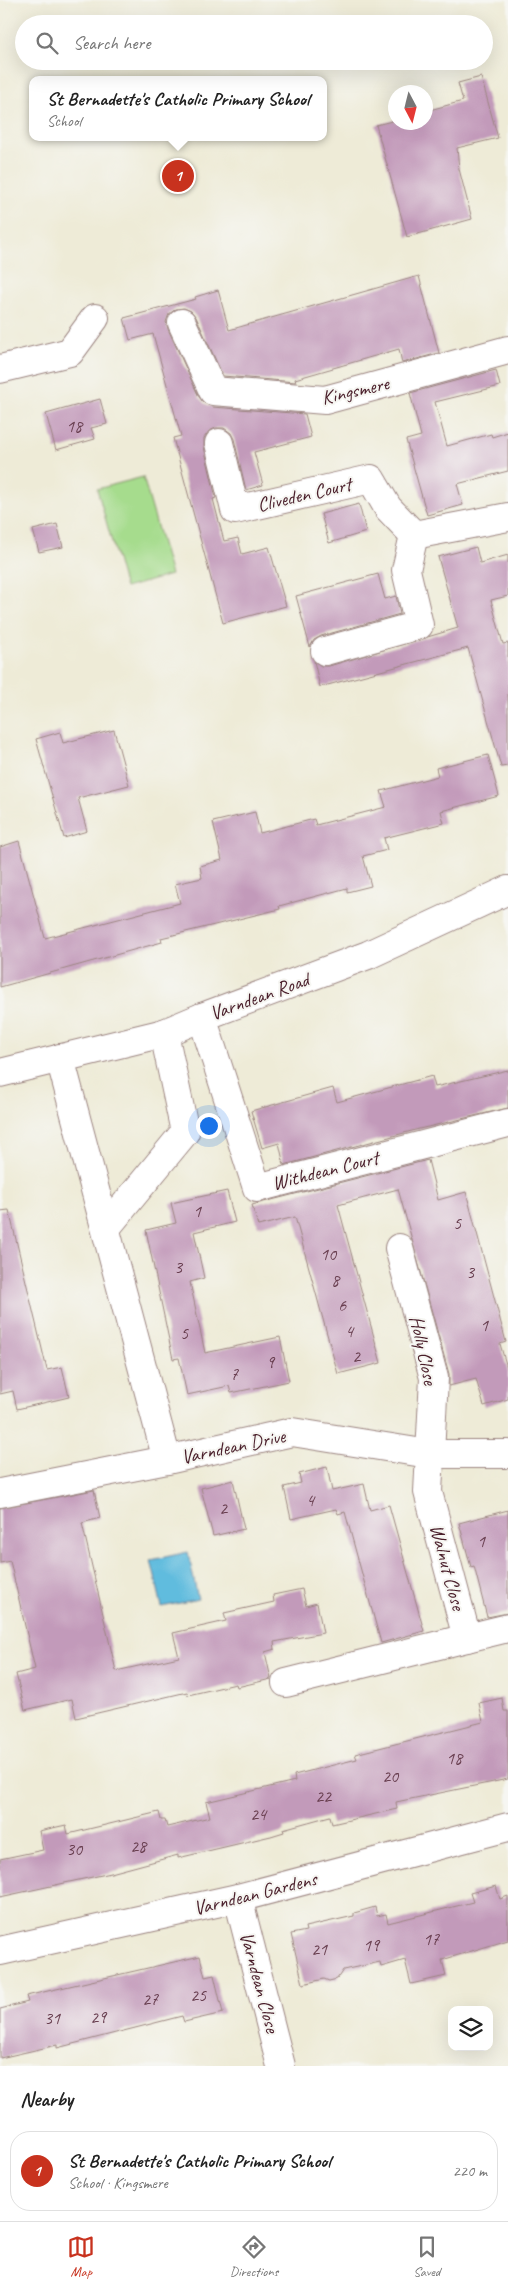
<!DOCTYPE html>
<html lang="en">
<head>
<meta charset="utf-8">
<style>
	:root { --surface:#fff; --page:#f2f2f2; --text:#222; --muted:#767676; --line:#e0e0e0; --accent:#c8321e }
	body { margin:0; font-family:Caveat,sans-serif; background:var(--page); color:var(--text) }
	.controls { position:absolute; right:15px; bottom:15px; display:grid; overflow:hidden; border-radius:10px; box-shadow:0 5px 20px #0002 }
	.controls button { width:45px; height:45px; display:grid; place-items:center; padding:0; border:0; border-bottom:1px solid var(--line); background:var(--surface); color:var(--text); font:25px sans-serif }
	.compass { position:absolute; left:388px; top:85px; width:45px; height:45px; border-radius:50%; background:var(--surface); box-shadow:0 5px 20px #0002; rotate:173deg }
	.you { position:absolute; left:208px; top:1125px; width:18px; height:18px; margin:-12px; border:4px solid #fff; border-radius:50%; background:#1a73e8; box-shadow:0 0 0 8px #1a73e833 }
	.badge { display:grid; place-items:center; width:32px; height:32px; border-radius:50%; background:var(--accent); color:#fff; font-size:16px; font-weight:700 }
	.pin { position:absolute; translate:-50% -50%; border:2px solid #fff; box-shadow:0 1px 5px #0006 }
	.popup { position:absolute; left:29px; top:76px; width:298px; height:65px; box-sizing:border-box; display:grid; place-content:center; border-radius:10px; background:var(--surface); filter:drop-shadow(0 1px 4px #0005); font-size:16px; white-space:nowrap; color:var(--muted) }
	.popup b { font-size:19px; color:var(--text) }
	.popup::after { content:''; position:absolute; left:50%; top:100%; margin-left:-10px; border:10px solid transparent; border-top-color:var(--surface) }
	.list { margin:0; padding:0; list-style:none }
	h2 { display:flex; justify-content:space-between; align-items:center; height:65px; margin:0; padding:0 20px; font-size:21px }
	h2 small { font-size:16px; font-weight:400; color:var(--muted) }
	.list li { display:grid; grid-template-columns:32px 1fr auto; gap:15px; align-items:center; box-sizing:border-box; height:80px; margin:0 10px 10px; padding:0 10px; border:1px solid var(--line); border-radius:20px }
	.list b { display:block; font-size:19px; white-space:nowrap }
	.list p { margin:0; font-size:16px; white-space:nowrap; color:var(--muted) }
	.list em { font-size:16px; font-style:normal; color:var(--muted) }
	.icon { flex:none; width:28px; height:28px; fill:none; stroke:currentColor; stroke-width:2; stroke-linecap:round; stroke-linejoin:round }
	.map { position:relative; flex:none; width:508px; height:2066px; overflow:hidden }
	.search { position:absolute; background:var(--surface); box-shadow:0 5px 20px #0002; left:15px; right:15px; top:15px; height:55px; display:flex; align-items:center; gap:12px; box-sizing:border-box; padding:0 18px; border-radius:28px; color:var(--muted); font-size:19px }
	.sheet { height:155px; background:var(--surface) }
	nav { display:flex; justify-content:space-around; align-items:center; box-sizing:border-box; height:70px; border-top:1px solid var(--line); background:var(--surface); font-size:14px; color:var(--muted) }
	nav a { display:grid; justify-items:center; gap:2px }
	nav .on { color:var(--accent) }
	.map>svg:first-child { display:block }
	.green { fill:#a6dc8d; stroke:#787e5c }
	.water { fill:#61bcde; stroke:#566e84 }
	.building { fill:#c29aba }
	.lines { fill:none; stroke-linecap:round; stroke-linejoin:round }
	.minor-casing { stroke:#9c8581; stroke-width:30 }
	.minor { stroke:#fff; stroke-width:28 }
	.labels { text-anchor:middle; stroke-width:4; stroke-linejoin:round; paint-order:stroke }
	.number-label { font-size:18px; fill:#683e4f }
	.street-label { font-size:20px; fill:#4a1f2b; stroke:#f6f6f2 }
</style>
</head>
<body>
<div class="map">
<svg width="508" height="2066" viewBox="0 0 508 2066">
	<rect width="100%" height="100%" fill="#f6f6f2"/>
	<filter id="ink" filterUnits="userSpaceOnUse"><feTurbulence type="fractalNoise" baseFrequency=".02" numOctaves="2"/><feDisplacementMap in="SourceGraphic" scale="10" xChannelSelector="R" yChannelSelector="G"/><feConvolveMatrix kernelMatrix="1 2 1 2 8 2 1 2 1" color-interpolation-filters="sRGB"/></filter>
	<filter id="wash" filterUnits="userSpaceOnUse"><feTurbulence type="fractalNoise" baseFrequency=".0096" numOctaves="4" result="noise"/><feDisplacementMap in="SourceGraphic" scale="20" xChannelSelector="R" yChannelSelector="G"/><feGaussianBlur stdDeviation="1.12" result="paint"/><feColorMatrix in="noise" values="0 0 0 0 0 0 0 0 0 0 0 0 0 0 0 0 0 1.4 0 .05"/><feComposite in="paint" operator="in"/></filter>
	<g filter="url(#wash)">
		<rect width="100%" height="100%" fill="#eeebd7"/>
		<path class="green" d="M 143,477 L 171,575 L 125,588 L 97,489 Z"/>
		<path class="water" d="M 188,1552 L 198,1599 L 162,1607 L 151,1560 Z"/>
		<g id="blocks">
			<g class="building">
				<path d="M 481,77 L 498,138 L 457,148 L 459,169 L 472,219 L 407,237 L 376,125 L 396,120 L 396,122 L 426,122 L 426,111 L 463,101 L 458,83 Z"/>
				<path d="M 419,276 L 439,353 L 402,363 L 399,349 L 295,379 L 296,382 L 223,376 L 196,317 L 191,311 L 184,308 L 176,309 L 169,314 L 166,322 L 168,329 L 199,397 L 204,403 L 212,407 L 305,414 L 311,437 L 254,452 L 263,485 L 246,490 L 234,439 L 231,433 L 224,428 L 216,428 L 209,431 L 204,438 L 204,447 L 216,498 L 213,499 L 224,541 L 238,538 L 242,554 L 269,547 L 286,606 L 223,623 L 173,438 L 181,436 L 153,334 L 130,340 L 124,318 L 196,299 L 195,297 L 218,290 L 229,330 Z"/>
				<path d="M 496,370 L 500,386 L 435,402 L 447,446 L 491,434 L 492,437 L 508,432 L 508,471 L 457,484 L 463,505 L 427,515 L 406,440 L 421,436 L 410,393 Z"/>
				<path d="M 100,399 L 107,424 L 91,428 L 95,439 L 56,450 L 46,414 Z"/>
				<path d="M 359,504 L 366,532 L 329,543 L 321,514 Z"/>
				<path d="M 57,524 L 63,547 L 39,552 L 33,530 Z"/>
				<path d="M 476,547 L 480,563 L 508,555 L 508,596 L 491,600 L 503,644 L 508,643 L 508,766 L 501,767 L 468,648 L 320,687 L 314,661 L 321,666 L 329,666 L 458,628 L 438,557 Z"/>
				<path d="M 378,574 L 385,599 L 396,596 L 400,614 L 321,636 L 314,640 L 310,647 L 296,596 Z"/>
				<path d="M 114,730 L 129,785 L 78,798 L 87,831 L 64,838 L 36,739 L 60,732 L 63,743 Z"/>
				<path d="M 488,755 L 499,796 L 441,811 L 444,823 L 384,838 L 387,850 L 363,856 L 371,886 L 347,892 L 347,888 L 279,906 L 280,909 L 161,938 L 162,942 L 0,987 L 0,847 L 19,841 L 45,938 L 180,903 L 175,884 L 202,878 L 200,866 L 222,860 L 213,822 L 255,812 L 260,833 L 314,819 L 316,825 L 386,807 L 381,791 L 438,776 L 436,768 Z"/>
				<path d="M 508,1070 L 508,1108 L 419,1129 L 284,1165 L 279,1143 L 262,1148 L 251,1111 L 333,1088 L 337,1102 L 432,1076 L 435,1087 Z"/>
				<path d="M 428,1160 L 438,1200 L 466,1192 L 506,1342 L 500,1344 L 508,1371 L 508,1399 L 484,1406 L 476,1379 L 449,1386 L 449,1374 L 398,1189 L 338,1205 L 381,1363 L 338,1374 L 295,1217 L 258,1226 L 252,1205 Z"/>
				<path d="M 227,1191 L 235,1222 L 194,1232 L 204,1278 L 190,1282 L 205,1353 L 280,1337 L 289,1381 L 231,1393 L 229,1386 L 187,1395 L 179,1358 L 173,1359 L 146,1230 L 176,1223 L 171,1203 Z"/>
				<path d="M 9,1210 L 47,1370 L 62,1367 L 69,1397 L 17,1409 L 13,1391 L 0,1394 L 0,1211 Z"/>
				<path d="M 327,1467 L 332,1491 L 364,1484 L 370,1510 L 389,1505 L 424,1631 L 381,1643 L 345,1512 L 338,1514 L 336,1509 L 291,1519 L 284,1487 L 301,1483 L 299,1474 Z"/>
				<path d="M 233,1480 L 244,1529 L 213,1536 L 201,1488 Z"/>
				<path d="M 94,1490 L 100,1518 L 82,1523 L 116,1671 L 179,1657 L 173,1633 L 226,1621 L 224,1613 L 274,1602 L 273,1595 L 302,1589 L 306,1606 L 317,1603 L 323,1633 L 274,1642 L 275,1649 L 265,1652 L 271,1679 L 237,1687 L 236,1684 L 188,1695 L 187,1692 L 76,1718 L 72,1699 L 25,1710 L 16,1674 L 35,1669 L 10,1561 L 0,1563 L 0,1508 Z"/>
				<path d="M 508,1510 L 508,1613 L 487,1617 L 474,1566 L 471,1567 L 459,1523 Z"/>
				<path d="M 502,1698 L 504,1711 L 508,1711 L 508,1779 L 396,1802 L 397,1809 L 332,1824 L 330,1816 L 283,1829 L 284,1832 L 271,1836 L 178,1858 L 178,1855 L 111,1873 L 0,1897 L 0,1859 L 43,1850 L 39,1831 L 66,1825 L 68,1834 L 159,1812 L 161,1820 L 165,1820 L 167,1827 L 210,1817 L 206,1802 L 295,1781 L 294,1775 L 357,1759 L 355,1754 L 483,1722 L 479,1703 Z"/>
				<path d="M 496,1886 L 500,1899 L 508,1896 L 508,1940 L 442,1960 L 446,1976 L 411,1984 L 405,1960 L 381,1967 L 380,1962 L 343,1970 L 337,1979 L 329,1981 L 324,1979 L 303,1984 L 291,1934 L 306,1931 L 305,1927 L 354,1916 L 354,1913 L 375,1907 L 377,1916 L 386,1914 L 388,1923 L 473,1902 L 470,1893 Z"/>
				<path d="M 200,1956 L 205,1977 L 214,1975 L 223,2013 L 184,2022 L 182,2016 L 57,2048 L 57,2045 L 0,2058 L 0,2009 L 28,2002 L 26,1996 Z"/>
			</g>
		</g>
	</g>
	<g filter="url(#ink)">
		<use href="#blocks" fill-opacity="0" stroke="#9c8581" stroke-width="1"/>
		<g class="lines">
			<defs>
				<g id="minor">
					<path d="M 182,323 L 213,391 L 325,400 L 508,350"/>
					<path d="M 0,369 L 70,352 L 95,318"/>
					<path d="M 219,443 L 235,510 L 371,479 L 388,508 L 414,535 L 508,517"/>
					<path d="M 325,651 L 419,625 L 406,570 L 414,535"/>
					<path d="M 202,1017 L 257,1188 L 508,1123"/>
					<path d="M 60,1058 L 167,1460 L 292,1432 L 429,1454 L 508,1454"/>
					<path d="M 0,1073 L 164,1033 L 202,1017 L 368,955 L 508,890"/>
					<path d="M 106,1228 L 185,1132 L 164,1033"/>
					<path d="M 399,1248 L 434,1378 L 428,1492 L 467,1638 L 508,1628"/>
					<path d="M 0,1493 L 167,1460"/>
					<path d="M 286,1683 L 467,1638"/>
					<path d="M 238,1898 L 281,2066"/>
					<path d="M 0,1951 L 238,1898 L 508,1827"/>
				</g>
			</defs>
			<use href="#minor" class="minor-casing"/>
			<use href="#minor" class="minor"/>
		</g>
	</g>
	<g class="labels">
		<g class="number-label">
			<text x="74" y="432">18</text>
			<text x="197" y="1217">1</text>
			<text x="457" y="1229">5</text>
			<text x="328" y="1260">10</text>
			<text x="178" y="1273">3</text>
			<text x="470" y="1278">3</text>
			<text x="335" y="1286">8</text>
			<text x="342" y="1311">6</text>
			<text x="484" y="1331">1</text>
			<text x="349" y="1337">4</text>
			<text x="184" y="1339">5</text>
			<text x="356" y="1362">2</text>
			<text x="270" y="1368">9</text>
			<text x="234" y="1380">7</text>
			<text x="310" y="1506">4</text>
			<text x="223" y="1514">2</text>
			<text x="481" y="1547">1</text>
			<text x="454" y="1764">18</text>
			<text x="390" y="1782">20</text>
			<text x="323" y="1802">22</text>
			<text x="258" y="1820">24</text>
			<text x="138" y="1852">28</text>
			<text x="74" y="1855">30</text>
			<text x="431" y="1945">17</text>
			<text x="371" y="1951">19</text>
			<text x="319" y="1955">21</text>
			<text x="198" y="2001">25</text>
			<text x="150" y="2005">27</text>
			<text x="98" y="2023">29</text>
			<text x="52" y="2024">31</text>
		</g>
		<g class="street-label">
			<text transform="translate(355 390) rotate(-13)" y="7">Kingsmere</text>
			<text transform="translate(304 494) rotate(-13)" y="7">Cliveden Court</text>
			<text transform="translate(259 996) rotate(-20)" y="7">Varndean Road</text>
			<text transform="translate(325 1170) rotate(-14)" y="7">Withdean Court</text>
			<text transform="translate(424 1350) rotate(78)" y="7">Holly Close</text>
			<text transform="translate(233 1446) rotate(-12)" y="7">Varndean Drive</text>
			<text transform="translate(448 1567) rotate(75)" y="7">Walnut Close</text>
			<text transform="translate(255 1893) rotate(-14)" y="7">Varndean Gardens</text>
			<text transform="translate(260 1982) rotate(75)" y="7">Varndean Close</text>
		</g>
	</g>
</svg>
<div class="controls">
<button><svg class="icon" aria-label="layers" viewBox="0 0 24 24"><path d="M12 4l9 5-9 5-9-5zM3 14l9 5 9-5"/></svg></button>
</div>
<svg class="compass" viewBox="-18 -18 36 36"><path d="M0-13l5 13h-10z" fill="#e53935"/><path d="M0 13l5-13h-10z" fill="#767676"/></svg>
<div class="you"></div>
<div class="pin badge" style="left:178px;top:176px">1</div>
<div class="popup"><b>St Bernadette's Catholic Primary School</b>School</div>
<div class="search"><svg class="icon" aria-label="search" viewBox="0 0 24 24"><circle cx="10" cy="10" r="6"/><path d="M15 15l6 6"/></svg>Search here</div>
</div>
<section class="sheet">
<h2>Nearby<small></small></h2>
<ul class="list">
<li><span class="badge">1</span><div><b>St Bernadette's Catholic Primary School</b><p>School · Kingsmere</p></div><em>220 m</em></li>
</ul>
</section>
<nav>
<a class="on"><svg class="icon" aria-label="map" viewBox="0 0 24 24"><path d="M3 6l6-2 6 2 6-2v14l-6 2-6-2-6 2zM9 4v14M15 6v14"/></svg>Map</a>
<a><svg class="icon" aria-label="directions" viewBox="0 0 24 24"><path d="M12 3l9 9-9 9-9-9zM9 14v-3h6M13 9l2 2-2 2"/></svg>Directions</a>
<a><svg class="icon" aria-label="saved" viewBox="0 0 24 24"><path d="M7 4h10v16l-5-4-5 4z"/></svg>Saved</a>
</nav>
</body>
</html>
